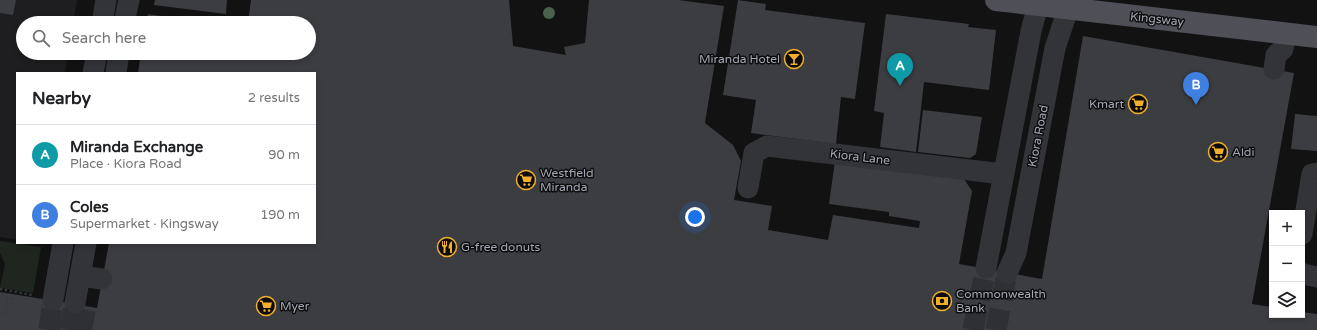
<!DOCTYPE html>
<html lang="en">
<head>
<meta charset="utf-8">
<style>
	:root { --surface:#fff; --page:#f6f6f6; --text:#202124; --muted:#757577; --line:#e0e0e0; --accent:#111827 }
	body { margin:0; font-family:"Varela Round",sans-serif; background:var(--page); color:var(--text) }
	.controls { position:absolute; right:12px; bottom:12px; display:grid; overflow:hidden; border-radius:0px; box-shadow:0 2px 6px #0003 }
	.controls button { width:36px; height:36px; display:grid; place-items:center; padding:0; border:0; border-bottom:1px solid var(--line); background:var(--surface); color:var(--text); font:20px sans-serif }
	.you { position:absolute; left:695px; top:217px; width:14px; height:14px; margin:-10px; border:3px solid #fff; border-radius:50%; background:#1a73e8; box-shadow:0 0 0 6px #1a73e833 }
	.badge { display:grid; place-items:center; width:26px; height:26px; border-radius:50%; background:var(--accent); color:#fff; font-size:13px; font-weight:700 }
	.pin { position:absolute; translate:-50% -33px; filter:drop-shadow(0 1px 2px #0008) }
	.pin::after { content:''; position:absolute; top:21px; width:14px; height:12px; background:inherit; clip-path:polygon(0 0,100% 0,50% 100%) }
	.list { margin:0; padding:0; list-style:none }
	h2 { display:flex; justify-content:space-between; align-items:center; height:52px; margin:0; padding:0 16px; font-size:17px }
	h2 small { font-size:13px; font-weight:400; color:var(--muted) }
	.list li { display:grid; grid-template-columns:26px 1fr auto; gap:12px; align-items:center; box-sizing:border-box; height:60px; padding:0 16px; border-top:1px solid var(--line) }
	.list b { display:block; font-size:15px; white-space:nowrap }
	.list p { margin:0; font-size:13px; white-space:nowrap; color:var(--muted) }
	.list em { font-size:13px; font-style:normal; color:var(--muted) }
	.icon { flex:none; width:22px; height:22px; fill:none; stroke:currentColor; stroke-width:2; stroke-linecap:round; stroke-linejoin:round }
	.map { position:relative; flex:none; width:1317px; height:330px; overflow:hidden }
	.search { position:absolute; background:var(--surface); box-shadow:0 2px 6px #0003; left:16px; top:16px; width:300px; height:44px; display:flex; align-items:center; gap:10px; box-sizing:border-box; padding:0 14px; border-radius:22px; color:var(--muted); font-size:15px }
	.panel { position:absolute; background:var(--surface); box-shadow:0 2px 6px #0003; left:16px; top:72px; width:300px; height:172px; border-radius:0px }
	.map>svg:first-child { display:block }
	.built { fill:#1e1e20 }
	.green { fill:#1e261f }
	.building { fill:#3c3d40 }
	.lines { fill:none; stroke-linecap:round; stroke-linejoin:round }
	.minor-tunnel { stroke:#2f3033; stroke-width:21; stroke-dasharray:21 10; stroke-linecap:butt }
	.path { stroke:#393a3f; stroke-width:2.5; stroke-dasharray:2 3; stroke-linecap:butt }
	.minor { stroke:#333438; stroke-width:21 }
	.major { stroke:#4f5057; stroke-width:22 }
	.tree { fill:#4b604d }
	.labels { text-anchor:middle; stroke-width:3; stroke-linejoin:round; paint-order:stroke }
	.street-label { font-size:12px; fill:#a3a8b4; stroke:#0d0d0e }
	.poi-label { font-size:12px; fill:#a3a8b4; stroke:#0d0d0e; text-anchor:start }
</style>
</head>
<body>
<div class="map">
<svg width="1317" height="330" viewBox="0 0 1317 330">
	<rect width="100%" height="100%" fill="#121213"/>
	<path class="built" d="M 0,0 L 77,0 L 73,23 L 23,23 L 23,53 L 68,53 L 65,73 L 17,73 L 17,240 L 0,237 Z"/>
	<path class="green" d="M 0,241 L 41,247 L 33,293 L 0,288 L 5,264 L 0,253 Z"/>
	<g class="building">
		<path d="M 0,0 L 16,0 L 13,15 L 0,13 Z"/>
		<path d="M 155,0 L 227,0 L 226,14 L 154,5 Z"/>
		<path d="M 251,0 L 509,0 L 513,46 L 566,55 L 564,47 L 585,43 L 589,0 L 678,0 L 724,6 L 705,123 L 733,145 L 741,161 L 734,200 L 772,206 L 768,230 L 828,240 L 833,215 L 919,228 L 920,221 L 889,216 L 889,212 L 829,204 L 835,161 L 964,179 L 972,191 L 959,264 L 1042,279 L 1083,36 L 1294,73 L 1252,304 L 1272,307 L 1272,315 L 1302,315 L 1302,312 L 1317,314 L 1317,330 L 0,330 L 0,292 L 97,308 L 109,243 L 315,243 L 315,73 L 138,73 L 141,53 L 309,53 L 309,23 L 248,23 Z"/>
		<path d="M 738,0 L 766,4 L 765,10 L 865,23 L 855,99 L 841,97 L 836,144 L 751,133 L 756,100 L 723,95 Z"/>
		<path d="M 148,14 L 203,22 L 203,23 L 146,23 Z"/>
		<path d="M 886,14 L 969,24 L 968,27 L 996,30 L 989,90 L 924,82 L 916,152 L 880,147 L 884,113 L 874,111 Z"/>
		<path d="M 923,110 L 982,117 L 976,154 L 970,158 L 918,152 Z"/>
		<path d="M 1295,114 L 1317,116 L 1317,151 L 1291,149 Z"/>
	</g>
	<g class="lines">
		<g class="minor-tunnel">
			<path d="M 73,318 L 95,322"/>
			<path d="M 49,330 L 53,300"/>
			<path d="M 70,330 L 75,303"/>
			<path d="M 973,330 L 986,268"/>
			<path d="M 996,330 L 1007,273"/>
		</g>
		<g class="path">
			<path d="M 0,289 L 32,295"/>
			<path d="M 5,314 L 8,298 L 13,299 L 11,306"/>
			<path d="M 914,329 L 923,330"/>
		</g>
		<g class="minor">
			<path d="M 102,23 L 106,0"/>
			<path d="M 124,23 L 129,0"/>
			<path d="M 1274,69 L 1276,55 L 1283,49 L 1285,33"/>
			<path d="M 93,73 L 97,53"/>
			<path d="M 116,73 L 119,53"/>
			<path d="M 748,188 L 754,153 L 767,146 L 1003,174"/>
			<path d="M 1302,234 L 1312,174 L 1317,173"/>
			<path d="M 986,268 L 1031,31 L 1038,5"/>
			<path d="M 1007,273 L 1016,253 L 1055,48 L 1068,9"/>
			<path d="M 1302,273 L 1303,274 L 1317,277"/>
			<path d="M 80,276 L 102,279"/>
			<path d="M 53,300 L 63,243"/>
			<path d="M 75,303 L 86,243"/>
		</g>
		<path class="major" d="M 996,0 L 1317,37"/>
	</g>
	<circle class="tree" cx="549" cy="13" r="6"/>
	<defs>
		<symbol id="bar-ring" viewBox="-11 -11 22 22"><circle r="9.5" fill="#0d0d0e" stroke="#f1af2c" stroke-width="1.5"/><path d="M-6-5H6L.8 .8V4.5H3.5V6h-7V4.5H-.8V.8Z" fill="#f1af2c"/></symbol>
		<symbol id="supermarket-ring" viewBox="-11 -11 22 22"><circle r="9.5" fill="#0d0d0e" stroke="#f1af2c" stroke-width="1.5"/><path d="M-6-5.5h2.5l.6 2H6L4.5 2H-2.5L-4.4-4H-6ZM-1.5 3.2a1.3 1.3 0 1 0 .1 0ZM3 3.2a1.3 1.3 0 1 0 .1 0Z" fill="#f1af2c"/></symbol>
		<symbol id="restaurant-ring" viewBox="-11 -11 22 22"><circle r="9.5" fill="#0d0d0e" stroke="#f1af2c" stroke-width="1.5"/><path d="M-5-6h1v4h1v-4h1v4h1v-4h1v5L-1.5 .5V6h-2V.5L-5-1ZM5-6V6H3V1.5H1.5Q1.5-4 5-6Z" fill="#f1af2c"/></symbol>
		<symbol id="bank-ring" viewBox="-11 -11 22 22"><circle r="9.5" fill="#0d0d0e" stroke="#f1af2c" stroke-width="1.5"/><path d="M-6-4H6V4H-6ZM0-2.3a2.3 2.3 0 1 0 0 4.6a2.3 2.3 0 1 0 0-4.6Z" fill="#f1af2c"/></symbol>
	</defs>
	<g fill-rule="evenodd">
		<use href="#bar-ring" x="783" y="48" width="22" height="22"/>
		<use href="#supermarket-ring" x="1127" y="93" width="22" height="22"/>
		<use href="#supermarket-ring" x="1207" y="141" width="22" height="22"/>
		<use href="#supermarket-ring" x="515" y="169" width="22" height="22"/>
		<use href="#restaurant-ring" x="436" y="236" width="22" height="22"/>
		<use href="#bank-ring" x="931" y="290" width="22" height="22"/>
		<use href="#supermarket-ring" x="255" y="295" width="22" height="22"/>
	</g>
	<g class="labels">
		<g class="street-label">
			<text transform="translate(1157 19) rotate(6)" y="4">Kingsway</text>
			<text transform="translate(1038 136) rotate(-79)" y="4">Kiora Road</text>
			<text transform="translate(860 157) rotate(7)" y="4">Kiora Lane</text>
		</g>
		<g class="poi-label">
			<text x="780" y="63" text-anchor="end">Miranda Hotel</text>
			<text x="1124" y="108" text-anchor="end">Kmart</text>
			<text x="1232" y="156">Aldi</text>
			<text x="540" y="177">Westfield<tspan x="540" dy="14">Miranda</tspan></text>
			<text x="461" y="251">G-free donuts</text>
			<text x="956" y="298">Commonwealth<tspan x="956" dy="14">Bank</tspan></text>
			<text x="280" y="310">Myer</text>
		</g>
	</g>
</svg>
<div class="controls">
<button>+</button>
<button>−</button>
<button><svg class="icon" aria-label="layers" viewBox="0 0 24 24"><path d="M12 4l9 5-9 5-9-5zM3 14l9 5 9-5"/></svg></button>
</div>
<div class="you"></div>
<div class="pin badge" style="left:900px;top:86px;background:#0f9aa8">A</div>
<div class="pin badge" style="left:1196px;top:105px;background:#3f7fe0">B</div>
<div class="search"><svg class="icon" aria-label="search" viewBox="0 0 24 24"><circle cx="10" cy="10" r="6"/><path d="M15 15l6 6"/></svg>Search here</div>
<section class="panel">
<h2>Nearby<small>2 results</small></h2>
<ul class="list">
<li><span class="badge" style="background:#0f9aa8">A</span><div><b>Miranda Exchange</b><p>Place · Kiora Road</p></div><em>90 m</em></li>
<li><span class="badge" style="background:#3f7fe0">B</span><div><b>Coles</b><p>Supermarket · Kingsway</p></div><em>190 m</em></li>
</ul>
</section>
</div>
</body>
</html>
